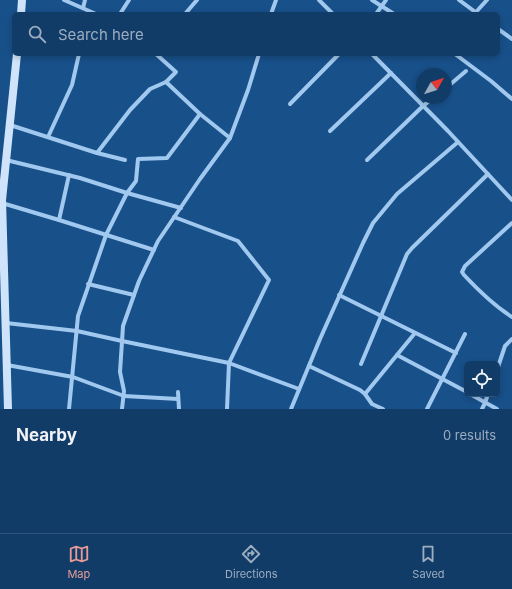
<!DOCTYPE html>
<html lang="en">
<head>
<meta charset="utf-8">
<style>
	:root { --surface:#123c68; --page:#1b436e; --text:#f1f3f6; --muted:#9cadc0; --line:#31567c; --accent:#e69b98 }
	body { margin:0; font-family:Inter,sans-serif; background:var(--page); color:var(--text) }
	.controls { position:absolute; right:12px; bottom:12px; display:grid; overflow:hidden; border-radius:6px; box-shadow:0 2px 6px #0003 }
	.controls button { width:36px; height:36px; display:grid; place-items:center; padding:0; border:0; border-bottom:1px solid var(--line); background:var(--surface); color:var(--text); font:20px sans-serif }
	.compass { position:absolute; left:416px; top:68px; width:36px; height:36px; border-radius:50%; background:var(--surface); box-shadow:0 2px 6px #0003; rotate:51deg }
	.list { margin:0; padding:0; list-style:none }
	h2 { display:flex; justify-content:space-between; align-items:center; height:52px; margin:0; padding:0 16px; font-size:17px }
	h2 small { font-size:13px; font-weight:400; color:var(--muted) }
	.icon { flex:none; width:22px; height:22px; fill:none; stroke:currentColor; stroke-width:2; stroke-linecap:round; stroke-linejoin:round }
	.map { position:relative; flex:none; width:512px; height:409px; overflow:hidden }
	.search { position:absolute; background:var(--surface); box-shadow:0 2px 6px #0003; left:12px; right:12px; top:12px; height:44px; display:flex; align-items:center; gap:10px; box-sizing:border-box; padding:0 14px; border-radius:6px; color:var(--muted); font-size:15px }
	.sheet { height:124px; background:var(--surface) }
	nav { display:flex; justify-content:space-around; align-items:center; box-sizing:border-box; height:56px; border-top:1px solid var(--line); background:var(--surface); font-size:11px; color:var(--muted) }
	nav a { display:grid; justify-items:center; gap:2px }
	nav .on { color:var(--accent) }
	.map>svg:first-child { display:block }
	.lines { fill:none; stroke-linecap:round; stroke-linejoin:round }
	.minor { stroke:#a1c8ee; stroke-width:4 }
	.secondary { stroke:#cfe4fa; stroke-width:8 }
</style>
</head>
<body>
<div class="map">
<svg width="512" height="409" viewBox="0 0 512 409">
	<rect width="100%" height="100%" fill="#18508a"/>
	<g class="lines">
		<g class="minor">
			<path d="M 64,0 L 96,14"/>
			<path d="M 319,0 L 333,14"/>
			<path d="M 372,0 L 394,14"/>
			<path d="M 459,0 L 478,14"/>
			<path d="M 83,8 L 85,0"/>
			<path d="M 476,12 L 487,0"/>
			<path d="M 120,14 L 129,0"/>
			<path d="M 185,14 L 197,0"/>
			<path d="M 271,14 L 276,0"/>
			<path d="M 376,14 L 386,0"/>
			<path d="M 498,29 L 512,39"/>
			<path d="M 156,54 L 176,72 L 166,82 L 200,114 L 230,138"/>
			<path d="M 372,54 L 448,131 L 512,200"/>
			<path d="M 455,54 L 491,81 L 512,99"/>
			<path d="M 446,88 L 466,71"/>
			<path d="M 290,104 L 339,54"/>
			<path d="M 10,125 L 97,153 L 125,160"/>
			<path d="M 330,131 L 391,73"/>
			<path d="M 48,137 L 72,85 L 79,54"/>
			<path d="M 97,153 L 130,110 L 150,89 L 166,82"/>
			<path d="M 6,160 L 80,178 L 127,193 L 181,208"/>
			<path d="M 367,160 L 423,106 L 433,98"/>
			<path d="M 2,203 L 59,220 L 154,250"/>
			<path d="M 174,217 L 238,241 L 269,280 L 229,363 L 227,409"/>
			<path d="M 59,220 L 69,175"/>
			<path d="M 512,223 L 465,266 L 462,272 L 464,275 C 479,291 493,305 512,317"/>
			<path d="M 88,284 L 134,295"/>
			<path d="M 339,295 L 456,353"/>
			<path d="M 6,323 L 77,331 L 122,341 L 229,363 L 299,389"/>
			<path d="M 397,355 L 467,392"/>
			<path d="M 361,364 L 407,254 L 412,248 L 488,174"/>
			<path d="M 7,365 L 73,377 L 124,396 L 178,399"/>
			<path d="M 309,366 L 360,390 L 365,394 L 372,404 L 383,409"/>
			<path d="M 497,370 L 505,346 L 512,339"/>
			<path d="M 178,392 L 179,409"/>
			<path d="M 365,394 L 415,333"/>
			<path d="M 470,394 L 497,409"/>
			<path d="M 69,409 L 78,316 L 106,235 L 127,193 L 136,181 L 138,159 L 167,158 L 200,114"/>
			<path d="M 122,409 L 124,391 L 120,372 L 123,326 L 139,281 L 158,241 L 200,179 L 230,138 L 248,90 L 259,54"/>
			<path d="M 291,409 L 320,339 L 363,243 L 373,223 L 397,194 L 458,142"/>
			<path d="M 427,409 L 465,334"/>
			<path d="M 482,409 L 485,403 L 488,394"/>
		</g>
		<g class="secondary">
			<path d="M 21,14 L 22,0"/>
			<path d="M 8,409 L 2,200 L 17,54"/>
		</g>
	</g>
</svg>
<div class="controls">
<button><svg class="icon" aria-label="locate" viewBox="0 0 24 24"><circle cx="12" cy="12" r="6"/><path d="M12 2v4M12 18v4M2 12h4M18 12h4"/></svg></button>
</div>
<svg class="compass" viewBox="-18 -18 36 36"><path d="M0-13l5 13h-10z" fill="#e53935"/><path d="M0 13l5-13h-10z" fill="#9cadc0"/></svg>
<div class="search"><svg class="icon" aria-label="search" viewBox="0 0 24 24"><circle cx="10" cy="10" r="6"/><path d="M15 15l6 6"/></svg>Search here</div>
</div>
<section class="sheet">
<h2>Nearby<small>0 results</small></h2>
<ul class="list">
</ul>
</section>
<nav>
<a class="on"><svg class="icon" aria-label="map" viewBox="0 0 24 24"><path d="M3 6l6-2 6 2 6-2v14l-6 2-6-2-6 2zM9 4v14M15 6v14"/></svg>Map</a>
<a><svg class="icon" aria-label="directions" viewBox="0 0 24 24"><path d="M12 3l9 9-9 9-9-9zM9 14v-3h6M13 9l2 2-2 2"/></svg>Directions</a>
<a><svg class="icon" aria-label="saved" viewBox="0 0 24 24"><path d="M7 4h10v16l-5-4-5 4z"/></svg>Saved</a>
</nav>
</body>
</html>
